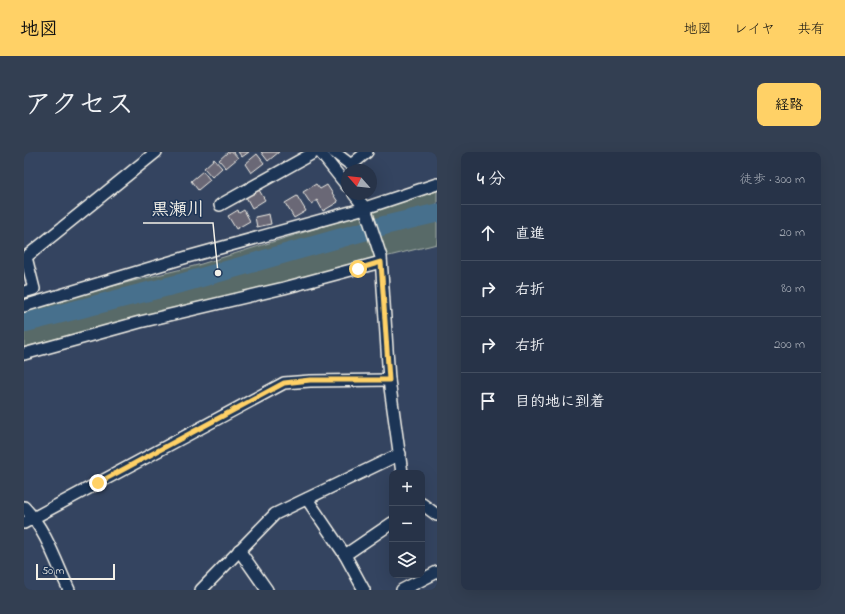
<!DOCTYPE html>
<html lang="ja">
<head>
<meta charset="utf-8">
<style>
	:root { --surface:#273348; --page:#333f52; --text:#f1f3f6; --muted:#a4aab4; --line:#434e60; --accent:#ffd166 }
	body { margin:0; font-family:"Indie Flower","Klee One",sans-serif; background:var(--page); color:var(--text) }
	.controls { position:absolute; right:12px; bottom:12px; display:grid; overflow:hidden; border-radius:8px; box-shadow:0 4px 16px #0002 }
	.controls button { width:36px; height:36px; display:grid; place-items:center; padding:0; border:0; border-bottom:1px solid var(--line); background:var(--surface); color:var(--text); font:20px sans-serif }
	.compass { position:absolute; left:317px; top:12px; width:36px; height:36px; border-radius:50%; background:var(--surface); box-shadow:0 4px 16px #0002; rotate:297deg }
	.scale { position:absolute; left:12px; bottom:10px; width:79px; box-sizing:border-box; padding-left:4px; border:2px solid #f4f1e8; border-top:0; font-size:11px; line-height:14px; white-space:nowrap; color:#f4f1e8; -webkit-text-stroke:3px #1d3557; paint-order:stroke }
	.stop { position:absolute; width:12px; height:12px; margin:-9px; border:3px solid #ffd166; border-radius:50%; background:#fff }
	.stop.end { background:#ffd166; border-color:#fff; box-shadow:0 1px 4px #0008 }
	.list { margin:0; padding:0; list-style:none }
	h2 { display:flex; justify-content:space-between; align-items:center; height:52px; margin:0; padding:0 16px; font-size:17px }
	h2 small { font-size:13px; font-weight:400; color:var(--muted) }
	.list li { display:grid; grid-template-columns:26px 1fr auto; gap:12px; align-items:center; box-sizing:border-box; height:56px; padding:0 16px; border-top:1px solid var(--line) }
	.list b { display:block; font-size:15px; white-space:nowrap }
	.list em { font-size:13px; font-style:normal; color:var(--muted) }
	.icon { flex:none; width:22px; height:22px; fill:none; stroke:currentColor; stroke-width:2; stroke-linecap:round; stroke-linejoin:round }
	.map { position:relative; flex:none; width:413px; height:438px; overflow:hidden; border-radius:8px }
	header { display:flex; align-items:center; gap:24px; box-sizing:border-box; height:56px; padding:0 20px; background:var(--accent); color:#111 }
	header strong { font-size:19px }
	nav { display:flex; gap:22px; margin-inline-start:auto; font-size:14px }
	.intro { display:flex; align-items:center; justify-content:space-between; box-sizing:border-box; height:96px; padding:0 24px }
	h1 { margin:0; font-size:28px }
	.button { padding:10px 18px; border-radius:8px; background:var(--accent); color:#111; font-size:14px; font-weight:700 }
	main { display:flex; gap:24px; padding:0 24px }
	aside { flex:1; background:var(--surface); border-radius:8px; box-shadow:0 4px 16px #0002 }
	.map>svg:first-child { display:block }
	.green { fill:#586b67; stroke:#a6aea8 }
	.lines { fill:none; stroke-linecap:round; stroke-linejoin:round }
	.river { stroke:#466f8d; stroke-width:19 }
	.building { fill:#6b6776; stroke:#f4f1e8 }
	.minor-casing { stroke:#f4f1e8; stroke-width:14 }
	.minor { stroke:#1d3557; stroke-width:11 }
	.route { stroke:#ffd166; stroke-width:5 }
	.leader { fill:none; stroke:#f4f1e8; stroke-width:1.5 }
	.callout-dot { fill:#f4f1e8; stroke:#1d3557; stroke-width:1.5 }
	.callout-label { font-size:18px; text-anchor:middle; font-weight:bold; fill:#f4f1e8; stroke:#1d3557; stroke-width:3; stroke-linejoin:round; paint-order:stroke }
</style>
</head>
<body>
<header>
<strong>地図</strong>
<nav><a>地図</a><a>レイヤ</a><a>共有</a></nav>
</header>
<div class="intro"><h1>アクセス</h1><a class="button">経路</a></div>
<main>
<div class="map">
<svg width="413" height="438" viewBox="0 0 413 438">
	<rect width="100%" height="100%" fill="#344460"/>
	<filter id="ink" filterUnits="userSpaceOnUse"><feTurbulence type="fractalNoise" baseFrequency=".025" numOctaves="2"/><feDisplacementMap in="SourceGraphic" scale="8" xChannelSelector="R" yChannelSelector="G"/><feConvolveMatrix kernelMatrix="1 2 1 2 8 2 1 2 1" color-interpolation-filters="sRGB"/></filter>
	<g filter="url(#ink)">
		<path class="green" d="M 413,39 L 413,92 L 0,195 L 0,159 L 77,137 L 174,113 Z"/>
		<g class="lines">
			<path class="river" d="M 0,171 L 158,131 L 362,73 L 413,61"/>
		</g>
		<g class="building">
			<path d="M 204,0 L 209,0 L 214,6 L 202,16 L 195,8 Z"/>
			<path d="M 214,0 L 225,0 L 218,5 Z"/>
			<path d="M 237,0 L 255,0 L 244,9 Z"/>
			<path d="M 233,2 L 240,11 L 227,21 L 221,12 Z"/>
			<path d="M 190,7 L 198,16 L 188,25 L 180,16 Z"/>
			<path d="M 179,19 L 186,28 L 174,38 L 167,29 Z"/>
			<path d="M 292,32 L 296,37 L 303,33 L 314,50 L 299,59 L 293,48 L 287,52 L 279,40 Z"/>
			<path d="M 235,38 L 241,48 L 228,56 L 222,45 Z"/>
			<path d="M 273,44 L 282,59 L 270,66 L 261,51 Z"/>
			<path d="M 214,58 L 215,61 L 220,58 L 226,69 L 212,77 L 204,64 Z"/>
			<path d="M 245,62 L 247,72 L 233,75 L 231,65 Z"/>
		</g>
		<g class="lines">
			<defs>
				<g id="minor">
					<path d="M 296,0 L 323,34"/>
					<path d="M 310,0 L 327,13 L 343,0"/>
					<path d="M 330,42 L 341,56 L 357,105 L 365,228 L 378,321"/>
					<path d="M 196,53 L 291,0"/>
					<path d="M 0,140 L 10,137 L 2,105 L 132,0"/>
					<path d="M 0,154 L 163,105 L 341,56 L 413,32"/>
					<path d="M 0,202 L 116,170 L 260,136 L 357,110"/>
					<path d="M 283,347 L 321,403 L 340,438"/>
					<path d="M 398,352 L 413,363"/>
					<path d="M 0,355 C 22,378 32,410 45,438"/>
					<path d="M 0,371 L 260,231 L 286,229 L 365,228"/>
					<path d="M 215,398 L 243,438"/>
					<path d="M 321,403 L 368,371"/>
					<path d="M 177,438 L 251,362 L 376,302"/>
					<path d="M 378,438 L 413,420"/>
				</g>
			</defs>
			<use href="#minor" class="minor-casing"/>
			<use href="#minor" class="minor"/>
		</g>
	</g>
	<g class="lines" filter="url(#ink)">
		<path class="route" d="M 74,331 L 260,231 L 286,228 L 365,228 L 357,110 L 334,117"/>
	</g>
	<path class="leader" d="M194 121L189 71H119"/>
	<circle class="callout-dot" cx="194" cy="121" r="4"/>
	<g class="callout-label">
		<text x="154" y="63">黒瀬川</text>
	</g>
</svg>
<div class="controls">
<button>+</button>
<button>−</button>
<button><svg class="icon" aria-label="layers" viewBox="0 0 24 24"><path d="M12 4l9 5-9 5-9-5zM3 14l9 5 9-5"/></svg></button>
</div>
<svg class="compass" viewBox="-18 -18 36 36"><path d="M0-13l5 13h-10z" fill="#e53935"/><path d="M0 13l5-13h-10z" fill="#a4aab4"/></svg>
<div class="scale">50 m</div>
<div class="stop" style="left:334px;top:117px"></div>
<div class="stop end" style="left:74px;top:331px"></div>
</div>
<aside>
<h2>4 分<small>徒歩 · 300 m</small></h2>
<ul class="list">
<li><svg class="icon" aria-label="ahead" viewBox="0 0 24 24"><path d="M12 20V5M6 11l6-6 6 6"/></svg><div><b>直進</b></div><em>20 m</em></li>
<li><svg class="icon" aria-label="right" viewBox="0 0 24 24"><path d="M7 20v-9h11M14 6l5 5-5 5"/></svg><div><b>右折</b></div><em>80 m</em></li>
<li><svg class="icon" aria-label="right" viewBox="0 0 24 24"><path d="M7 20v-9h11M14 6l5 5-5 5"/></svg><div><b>右折</b></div><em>200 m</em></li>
<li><svg class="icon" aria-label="arrive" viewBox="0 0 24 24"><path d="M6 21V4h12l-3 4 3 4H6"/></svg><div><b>目的地に到着</b></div></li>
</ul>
</aside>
</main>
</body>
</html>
